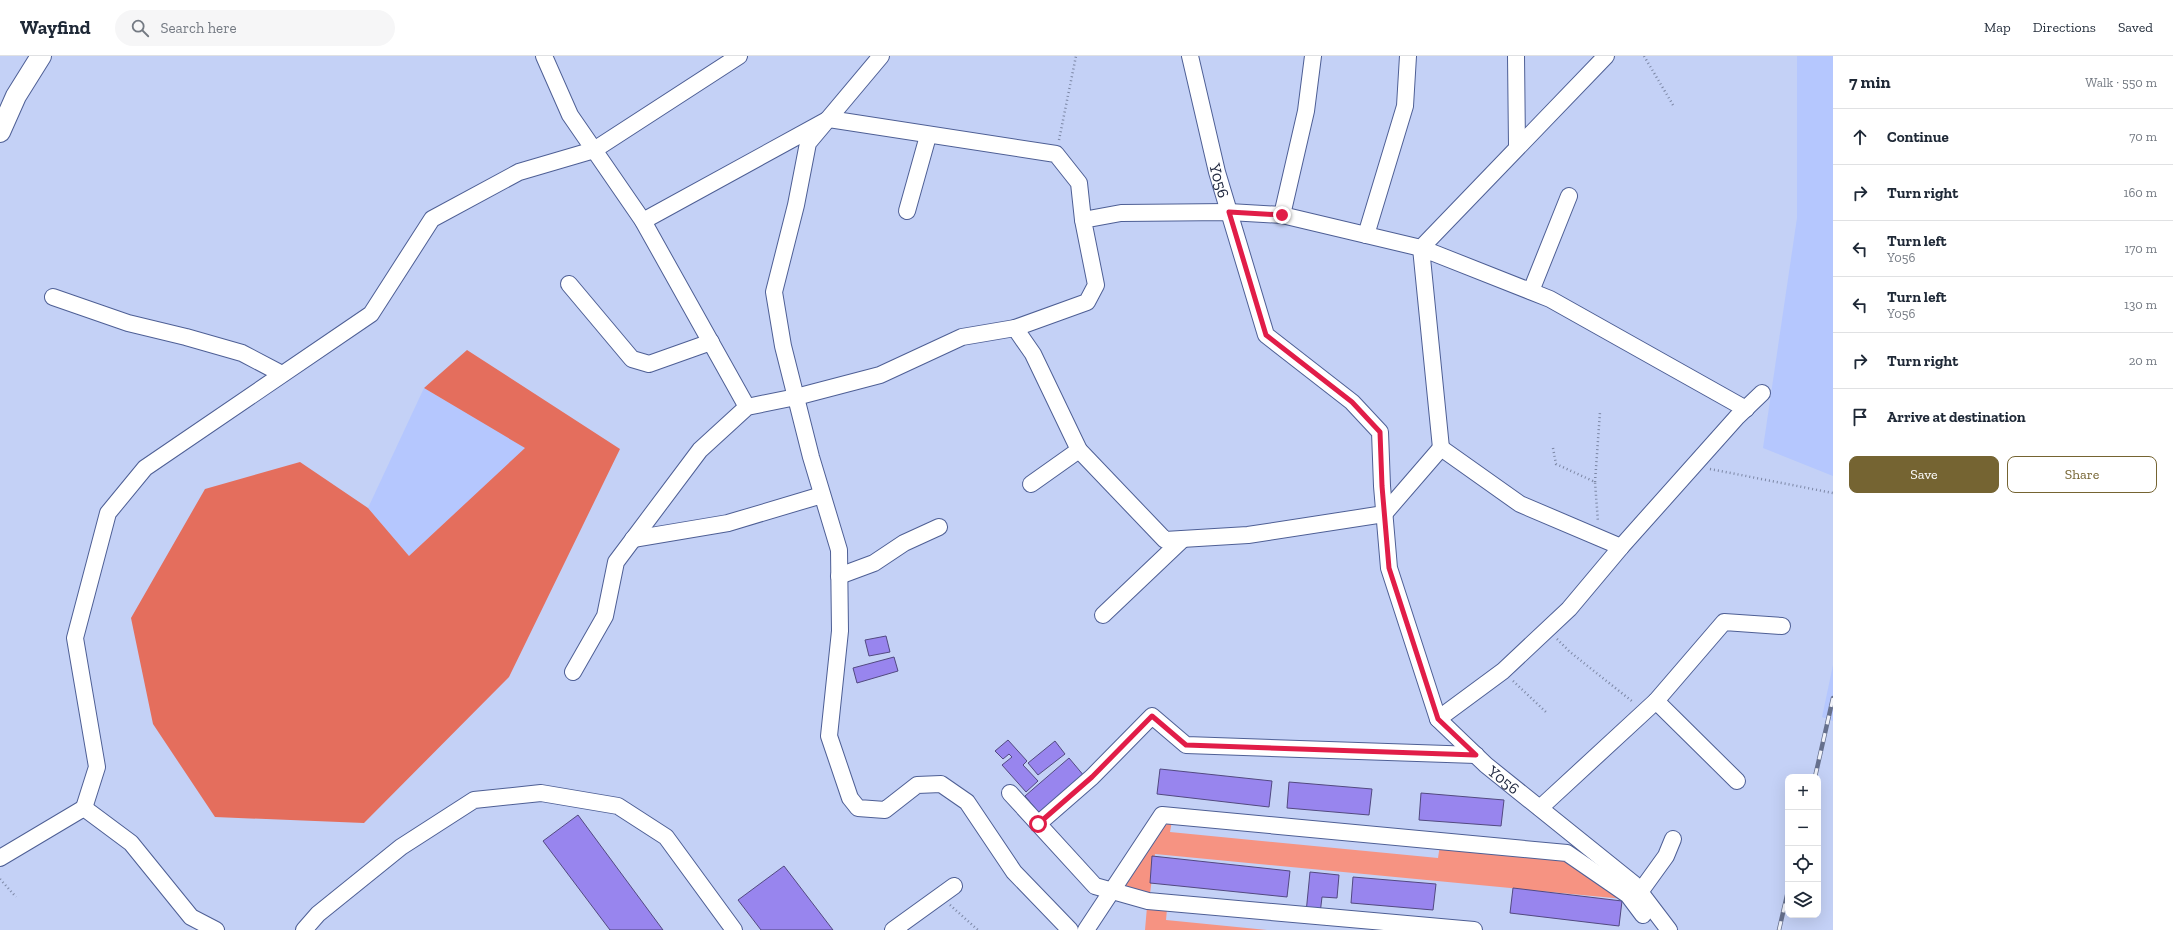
<!DOCTYPE html>
<html lang="en">
<head>
<meta charset="utf-8">
<style>
	:root { --surface:#fff; --page:#f6f6f7; --text:#1f2937; --muted:#747a83; --line:#e0e1e3; --accent:#756432 }
	body { margin:0; font-family:"Zilla Slab",serif; background:var(--page); color:var(--text) }
	.controls { position:absolute; right:12px; bottom:12px; display:grid; overflow:hidden; border-radius:8px; box-shadow:0 4px 16px #0002 }
	.controls button { width:36px; height:36px; display:grid; place-items:center; padding:0; border:0; border-bottom:1px solid var(--line); background:var(--surface); color:var(--text); font:20px sans-serif }
	.stop { position:absolute; width:12px; height:12px; margin:-9px; border:3px solid #e11d48; border-radius:50%; background:#fff }
	.stop.end { background:#e11d48; border-color:#fff; box-shadow:0 1px 4px #0008 }
	.list { margin:0; padding:0; list-style:none }
	h2 { display:flex; justify-content:space-between; align-items:center; height:52px; margin:0; padding:0 16px; font-size:17px }
	h2 small { font-size:13px; font-weight:400; color:var(--muted) }
	.list li { display:grid; grid-template-columns:26px 1fr auto; gap:12px; align-items:center; box-sizing:border-box; height:56px; padding:0 16px; border-top:1px solid var(--line) }
	.list b { display:block; font-size:15px; white-space:nowrap }
	.list p { margin:0; font-size:13px; white-space:nowrap; color:var(--muted) }
	.list em { font-size:13px; font-style:normal; color:var(--muted) }
	.actions { display:flex; gap:8px; padding:12px 16px }
	.actions a { flex:1; padding:9px 0; border:1px solid var(--accent); border-radius:8px; text-align:center; font-size:14px; color:var(--accent) }
	.actions .main { background:var(--accent); color:#fff }
	.icon { flex:none; width:22px; height:22px; fill:none; stroke:currentColor; stroke-width:2; stroke-linecap:round; stroke-linejoin:round }
	.map { position:relative; flex:none; width:1833px; height:874px; overflow:hidden }
	header { display:flex; align-items:center; gap:24px; box-sizing:border-box; height:56px; padding:0 20px; background:var(--surface); border-bottom:1px solid var(--line) }
	header strong { font-size:19px }
	nav { display:flex; gap:22px; margin-inline-start:auto; font-size:14px }
	.search { width:280px; height:36px; background:var(--page); display:flex; align-items:center; gap:10px; box-sizing:border-box; padding:0 14px; border-radius:22px; color:var(--muted); font-size:15px }
	main { display:flex }
	aside { flex:1; background:var(--surface) }
	.map>svg:first-child { display:block }
	.built { fill:#b5c7fe }
	.green { fill:#f69382 }
	.forest { fill:#e46e5d }
	.building { fill:#9885ee; stroke:#524980 }
	.lines { fill:none; stroke-linecap:round; stroke-linejoin:round }
	.minor-casing { stroke:#4e5f95; stroke-width:18 }
	.major-casing { stroke:#4e5f95; stroke-width:22 }
	.path { stroke:#7c87a5; stroke-width:2.5; stroke-dasharray:1 3; stroke-linecap:butt }
	.minor { stroke:#fff; stroke-width:16 }
	.major { stroke:#fff; stroke-width:20 }
	.rail-casing { stroke:#66708d; stroke-width:4.5 }
	.rail { stroke:#f0f2f9; stroke-width:3; stroke-dasharray:9; stroke-linecap:butt }
	.route { stroke:#e11d48; stroke-width:5 }
	.labels { text-anchor:middle; stroke-width:3.5; stroke-linejoin:round; paint-order:stroke }
	.street-label { font-size:16px; fill:#222a41; stroke:#f0f2f9 }
</style>
</head>
<body>
<header>
<strong>Wayfind</strong>
<div class="search"><svg class="icon" aria-label="search" viewBox="0 0 24 24"><circle cx="10" cy="10" r="6"/><path d="M15 15l6 6"/></svg>Search here</div>
<nav><a>Map</a><a>Directions</a><a>Saved</a></nav>
</header>
<main>
<div class="map">
<svg width="1833" height="874" viewBox="0 0 1833 874">
	<rect width="100%" height="100%" fill="#c4d1f6"/>
	<g class="built">
		<path d="M 1797,0 L 1833,0 L 1833,420 L 1763,392 L 1797,162 Z"/>
		<path d="M 424,332 L 526,392 L 409,500 L 368,452 Z"/>
		<path d="M 1833,609 L 1833,665 L 1822,661 Z"/>
	</g>
	<g class="green">
		<path d="M 1172,765 L 1170,776 L 1438,802 L 1440,789 L 1566,801 L 1624,843 L 1155,798 L 1150,838 L 1127,833 L 1125,827 L 1161,772 Z"/>
		<path d="M 1147,851 L 1167,853 L 1166,864 L 1267,874 L 1145,874 Z"/>
	</g>
	<path class="forest" d="M 467,294 L 620,393 L 509,621 L 364,767 L 215,761 L 153,668 L 131,562 L 205,433 L 300,406 L 368,452 L 409,500 L 525,392 L 424,332 Z"/>
	<g class="building">
		<path d="M 886,580 L 890,596 L 869,600 L 865,584 Z"/>
		<path d="M 894,601 L 898,615 L 857,627 L 853,612 Z"/>
		<path d="M 1008,684 L 1027,705 L 1023,709 L 1038,725 L 1026,736 L 1002,709 L 1012,701 L 1009,698 L 1003,703 L 995,695 Z"/>
		<path d="M 1055,685 L 1065,698 L 1038,719 L 1028,707 Z"/>
		<path d="M 1069,702 L 1085,721 L 1041,759 L 1025,740 Z"/>
		<path d="M 1160,713 L 1272,725 L 1269,751 L 1157,738 Z"/>
		<path d="M 1289,726 L 1372,733 L 1369,759 L 1287,752 Z"/>
		<path d="M 1421,737 L 1504,744 L 1501,770 L 1419,764 Z"/>
		<path d="M 578,759 L 663,874 L 610,874 L 543,785 Z"/>
		<path d="M 1152,800 L 1290,815 L 1287,841 L 1150,827 Z"/>
		<path d="M 784,810 L 833,874 L 761,874 L 738,844 Z"/>
		<path d="M 1310,816 L 1339,819 L 1337,842 L 1322,841 L 1320,858 L 1306,857 Z"/>
		<path d="M 1353,821 L 1436,828 L 1433,854 L 1351,847 Z"/>
		<path d="M 1513,832 L 1622,845 L 1619,870 L 1510,857 Z"/>
	</g>
	<g class="lines">
		<defs>
			<g id="minor">
				<path d="M 544,0 L 570,59 L 643,165 L 747,351"/>
				<path d="M 881,0 L 808,87 L 796,149 L 774,236 L 783,290 L 811,401 L 839,494 L 840,575 L 829,680 L 850,742 L 858,752 L 885,754 L 917,729 L 941,728 L 967,746 L 1014,816 L 1070,874"/>
				<path id="s1" d="M 1190,0 L 1217,116 L 1266,279 L 1352,346 L 1380,376 L 1382,430 L 1389,512 L 1438,663 L 1486,709 L 1634,828 L 1669,874"/>
				<path d="M 1516,0 L 1517,90"/>
				<path d="M 907,155 L 928,80"/>
				<path d="M 1282,159 L 1306,55 L 1313,0"/>
				<path d="M 643,165 L 829,63 L 1056,98 L 1079,127 L 1083,164"/>
				<path d="M 1366,179 L 1405,50 L 1408,0"/>
				<path d="M 569,228 L 632,303 L 649,308 L 711,286"/>
				<path d="M 1531,235 L 1569,140"/>
				<path d="M 53,241 L 128,267 L 186,281 L 242,297 L 282,318"/>
				<path d="M 1015,272 L 1087,246 L 1096,229 L 1083,164 L 1121,157 L 1229,156 L 1282,159 L 1421,192 L 1606,0"/>
				<path d="M 1441,392 L 1421,192 L 1550,243 L 1746,353"/>
				<path d="M 1031,428 L 1079,394"/>
				<path d="M 633,483 L 728,467 L 822,439"/>
				<path d="M 839,520 L 874,507 L 904,487 L 939,471"/>
				<path d="M 1103,559 L 1183,483"/>
				<path d="M 573,616 L 605,560 L 616,506 L 700,394 L 747,351 L 796,341 L 880,319 L 962,281 L 1015,272 L 1033,298 L 1079,394 L 1165,484 L 1248,479 L 1384,458 L 1441,392 L 1520,448 L 1621,491"/>
				<path d="M 1656,645 L 1737,725"/>
				<path d="M 1438,663 L 1503,615 L 1569,553 L 1621,491 L 1737,361 L 1762,337"/>
				<path d="M 1010,737 L 1095,830 L 1148,845 L 1474,874"/>
				<path d="M 84,752 L 97,711 L 75,582 L 108,457 L 145,412 L 371,258 L 432,163 L 519,116 L 594,94 L 739,0"/>
				<path d="M 1540,752 L 1656,645 L 1724,566 L 1782,570"/>
				<path d="M 1038,768 L 1092,721 L 1152,660 L 1186,689 L 1476,699"/>
				<path d="M 0,802 L 84,752 L 131,787 L 191,861 L 216,874"/>
				<path d="M 1640,836 L 1666,800 L 1673,783"/>
				<path d="M 304,874 L 318,858 L 401,791 L 474,744 L 541,737 L 618,750 L 666,781 L 734,874"/>
				<path d="M 893,874 L 954,830"/>
				<path d="M 1086,874 L 1162,759 L 1567,797 L 1628,839 L 1643,859"/>
			</g>
			<path id="major" d="M 0,76 L 16,40 L 41,0"/>
		</defs>
		<use href="#minor" class="minor-casing"/>
		<use href="#major" class="major-casing"/>
		<g class="path">
			<path d="M 1644,0 L 1673,49"/>
			<path d="M 1059,84 L 1076,0"/>
			<path d="M 1553,392 L 1556,408 L 1595,426 L 1598,466"/>
			<path d="M 1710,413 L 1833,437"/>
			<path d="M 1595,426 L 1600,356"/>
			<path d="M 1557,583 L 1570,596 L 1633,646"/>
			<path d="M 1513,625 L 1547,657"/>
			<path d="M 0,823 L 16,841"/>
			<path d="M 950,849 L 978,874"/>
		</g>
		<use href="#minor" class="minor"/>
		<use href="#major" class="major"/>
		<defs>
			<g id="rail">
				<path d="M 1815,721 L 1833,642"/>
				<path d="M 1779,874 L 1788,835"/>
			</g>
		</defs>
		<use href="#rail" class="rail-casing"/>
		<use href="#rail" class="rail"/>
	</g>
	<g class="lines">
		<path class="route" d="M 1038,768 L 1092,721 L 1152,660 L 1186,689 L 1476,699 L 1438,663 L 1389,512 L 1382,430 L 1380,376 L 1352,346 L 1266,279 L 1229,156 L 1282,159"/>
	</g>
	<g class="labels">
		<g class="street-label">
			<text dy="6" stroke="none"><textPath href="#s1" startOffset="128">Y056</textPath></text>
			<text dy="6" stroke="none"><textPath href="#s1" startOffset="824">Y056</textPath></text>
		</g>
	</g>
</svg>
<div class="controls">
<button>+</button>
<button>−</button>
<button><svg class="icon" aria-label="locate" viewBox="0 0 24 24"><circle cx="12" cy="12" r="6"/><path d="M12 2v4M12 18v4M2 12h4M18 12h4"/></svg></button>
<button><svg class="icon" aria-label="layers" viewBox="0 0 24 24"><path d="M12 4l9 5-9 5-9-5zM3 14l9 5 9-5"/></svg></button>
</div>
<div class="stop" style="left:1038px;top:768px"></div>
<div class="stop end" style="left:1282px;top:159px"></div>
</div>
<aside>
<h2>7 min<small>Walk · 550 m</small></h2>
<ul class="list">
<li><svg class="icon" aria-label="ahead" viewBox="0 0 24 24"><path d="M12 20V5M6 11l6-6 6 6"/></svg><div><b>Continue</b></div><em>70 m</em></li>
<li><svg class="icon" aria-label="right" viewBox="0 0 24 24"><path d="M7 20v-9h11M14 6l5 5-5 5"/></svg><div><b>Turn right</b></div><em>160 m</em></li>
<li><svg class="icon" aria-label="left" viewBox="0 0 24 24"><path d="M17 20v-9H6M10 6l-5 5 5 5"/></svg><div><b>Turn left</b><p>Y056</p></div><em>170 m</em></li>
<li><svg class="icon" aria-label="left" viewBox="0 0 24 24"><path d="M17 20v-9H6M10 6l-5 5 5 5"/></svg><div><b>Turn left</b><p>Y056</p></div><em>130 m</em></li>
<li><svg class="icon" aria-label="right" viewBox="0 0 24 24"><path d="M7 20v-9h11M14 6l5 5-5 5"/></svg><div><b>Turn right</b></div><em>20 m</em></li>
<li><svg class="icon" aria-label="arrive" viewBox="0 0 24 24"><path d="M6 21V4h12l-3 4 3 4H6"/></svg><div><b>Arrive at destination</b></div></li>
</ul>
<div class="actions"><a class="main">Save</a><a>Share</a></div>
</aside>
</main>
</body>
</html>
